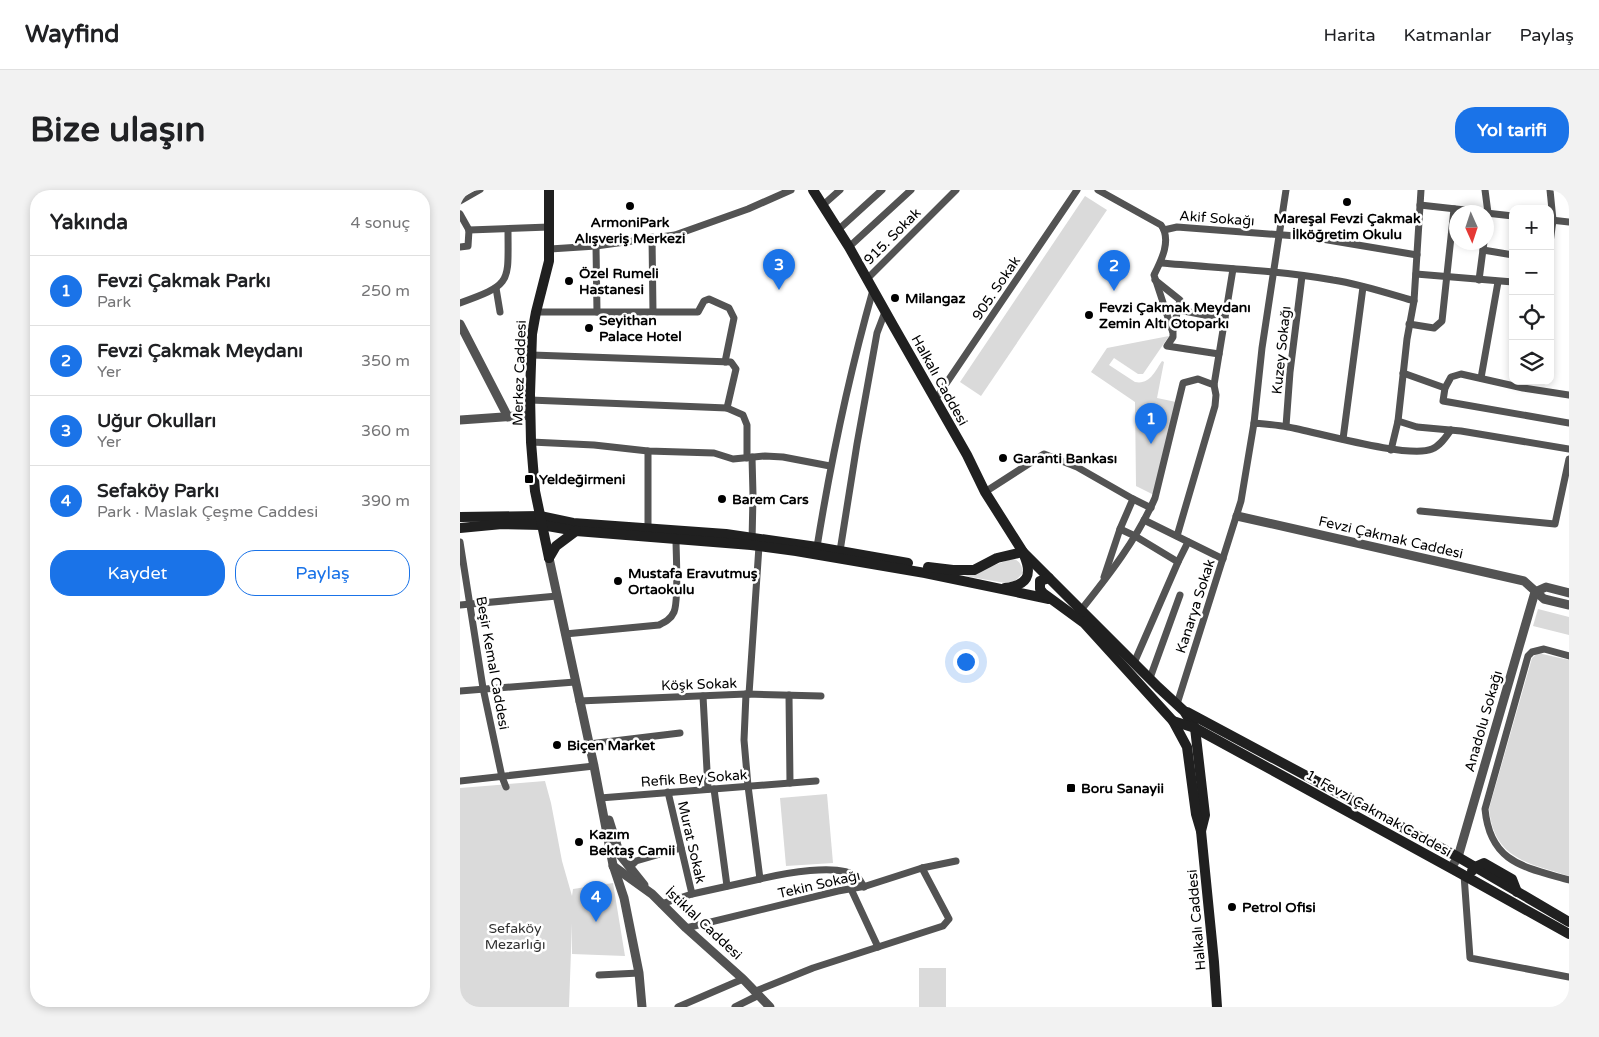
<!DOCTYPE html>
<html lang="tr">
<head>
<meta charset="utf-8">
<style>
	:root { --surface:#fff; --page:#f2f2f2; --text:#202124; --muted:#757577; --line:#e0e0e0; --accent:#1a73e8 }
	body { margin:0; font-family:"Varela Round",sans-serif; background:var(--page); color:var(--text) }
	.controls { position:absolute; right:15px; top:15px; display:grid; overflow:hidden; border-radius:10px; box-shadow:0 2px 8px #0003 }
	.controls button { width:45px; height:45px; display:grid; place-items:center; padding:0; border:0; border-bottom:1px solid var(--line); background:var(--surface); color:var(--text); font:25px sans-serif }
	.compass { position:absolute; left:989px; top:15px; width:45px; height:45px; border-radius:50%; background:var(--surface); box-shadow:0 2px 8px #0003; rotate:177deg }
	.you { position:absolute; left:505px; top:471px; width:18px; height:18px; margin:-12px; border:4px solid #fff; border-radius:50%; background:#1a73e8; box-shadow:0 0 0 8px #1a73e833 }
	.badge { display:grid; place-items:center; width:32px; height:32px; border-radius:50%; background:var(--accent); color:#fff; font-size:16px; font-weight:700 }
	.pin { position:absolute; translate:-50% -41px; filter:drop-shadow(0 1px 2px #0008) }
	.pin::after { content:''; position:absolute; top:26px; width:18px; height:15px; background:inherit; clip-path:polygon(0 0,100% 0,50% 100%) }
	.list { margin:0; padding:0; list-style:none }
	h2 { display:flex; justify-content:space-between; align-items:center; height:65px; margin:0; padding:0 20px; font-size:21px }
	h2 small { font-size:16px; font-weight:400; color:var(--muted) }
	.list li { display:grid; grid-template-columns:32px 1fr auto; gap:15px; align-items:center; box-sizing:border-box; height:70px; padding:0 20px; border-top:1px solid var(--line) }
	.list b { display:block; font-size:19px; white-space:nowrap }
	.list p { margin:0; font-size:16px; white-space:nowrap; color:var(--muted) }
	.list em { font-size:16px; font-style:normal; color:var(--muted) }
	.actions { display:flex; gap:10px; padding:15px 20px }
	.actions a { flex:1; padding:11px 0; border:1px solid var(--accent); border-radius:20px; text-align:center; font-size:18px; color:var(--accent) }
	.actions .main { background:var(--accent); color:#fff }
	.icon { flex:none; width:28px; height:28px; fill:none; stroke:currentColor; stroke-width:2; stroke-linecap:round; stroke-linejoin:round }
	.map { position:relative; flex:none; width:1109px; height:817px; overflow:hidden; border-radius:20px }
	header { display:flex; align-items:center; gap:30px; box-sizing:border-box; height:70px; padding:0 25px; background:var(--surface); border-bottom:1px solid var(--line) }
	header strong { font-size:24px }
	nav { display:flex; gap:28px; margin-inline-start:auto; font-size:18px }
	.intro { display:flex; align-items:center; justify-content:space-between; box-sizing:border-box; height:120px; padding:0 30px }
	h1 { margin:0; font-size:35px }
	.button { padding:12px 22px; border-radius:20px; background:var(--accent); color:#fff; font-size:18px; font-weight:700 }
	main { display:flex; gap:30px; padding:0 30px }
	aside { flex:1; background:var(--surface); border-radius:20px; box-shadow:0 2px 8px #0003 }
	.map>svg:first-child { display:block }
	.green { fill:#dadada }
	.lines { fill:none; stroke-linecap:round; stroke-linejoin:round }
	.pedestrian { stroke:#535353; stroke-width:5 }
	.minor { stroke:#535353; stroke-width:7 }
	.tertiary { stroke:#535353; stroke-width:9 }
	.secondary { stroke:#202020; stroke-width:10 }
	.poi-dot { fill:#000; stroke:#fff; stroke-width:2 }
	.labels { text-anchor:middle; stroke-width:5; stroke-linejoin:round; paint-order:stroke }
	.street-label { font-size:14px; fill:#000; stroke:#fff }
	.poi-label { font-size:14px; font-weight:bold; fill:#000; stroke:#fff; text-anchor:start }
	.park-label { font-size:14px; fill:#313131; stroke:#fff }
</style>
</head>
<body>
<header>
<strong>Wayfind</strong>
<nav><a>Harita</a><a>Katmanlar</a><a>Paylaş</a></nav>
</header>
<div class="intro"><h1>Bize ulaşın</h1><a class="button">Yol tarifi</a></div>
<main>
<aside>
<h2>Yakında<small>4 sonuç</small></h2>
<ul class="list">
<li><span class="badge">1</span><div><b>Fevzi Çakmak Parkı</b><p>Park</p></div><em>250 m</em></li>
<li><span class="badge">2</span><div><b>Fevzi Çakmak Meydanı</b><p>Yer</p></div><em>350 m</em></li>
<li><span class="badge">3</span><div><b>Uğur Okulları</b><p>Yer</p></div><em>360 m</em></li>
<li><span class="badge">4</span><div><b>Sefaköy Parkı</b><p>Park · Maslak Çeşme Caddesi</p></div><em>390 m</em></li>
</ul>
<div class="actions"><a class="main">Kaydet</a><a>Paylaş</a></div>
</aside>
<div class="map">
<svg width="1109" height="817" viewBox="0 0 1109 817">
	<rect width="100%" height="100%" fill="#fff"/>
	<g class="green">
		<path d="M 625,6 L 647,20 L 521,206 L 500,192 Z"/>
		<path d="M 709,146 L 683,184 L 678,184 L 654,168 L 649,175 L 675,192 C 690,195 695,181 702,171 L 704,172 L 697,208 L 716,212 L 694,305 L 676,296 L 675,212 L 631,182 L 647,158 Z"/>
		<path d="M 551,369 C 559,369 562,375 563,383 L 555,391 L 545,393 L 505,386 Z"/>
		<path d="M 1078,419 L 1109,427 L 1109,445 L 1073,436 Z"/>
		<path d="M 1078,463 L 1109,470 L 1109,686 C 1068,673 1034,669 1029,619 L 1072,468 Z"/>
		<path d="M 85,591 L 91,613 L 102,671 L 112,706 L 113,699 L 153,693 L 165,766 L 112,764 L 112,733 L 109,817 L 0,817 L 0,598 Z"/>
		<path d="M 367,604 L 373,673 L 326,676 L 320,608 Z"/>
		<rect x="459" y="778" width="27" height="39"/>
	</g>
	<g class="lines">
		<path class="pedestrian" d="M 0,12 L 21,0"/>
		<g class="minor">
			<path d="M 638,0 L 701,35 C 712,50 701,71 694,85 L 713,143 L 713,147 L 707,156 L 759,164"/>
			<path d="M 1025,0 L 1028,23 L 1026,33"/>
			<path d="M 1090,0 L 1093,30 L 1090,53"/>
			<path d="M 363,15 L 380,0"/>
			<path d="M 960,15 L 1023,22"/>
			<path d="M 1026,23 L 1053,26"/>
			<path d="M 0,24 L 9,40"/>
			<path d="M 1091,30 L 1109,32"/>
			<path d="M 9,40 L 89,37"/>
			<path d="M 378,40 L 422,0"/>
			<path d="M 704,40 L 717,37 L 850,47 L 957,65"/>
			<path d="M 136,56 L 137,122"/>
			<path d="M 0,57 L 8,56 L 9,40"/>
			<path d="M 389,57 L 451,0"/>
			<path d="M 90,59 L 136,56 L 215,45 L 288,19 L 331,0"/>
			<path d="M 1023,60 L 1053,65"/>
			<path d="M 701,73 C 758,78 816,80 873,90 C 900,94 927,103 954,111"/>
			<path d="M 956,84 L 1053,92"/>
			<path d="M 407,89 L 496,0"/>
			<path d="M 695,90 L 720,110 L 713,141"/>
			<path d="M 1019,90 L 1024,52"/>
			<path d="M 36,98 L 40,122"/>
			<path d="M 0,113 C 53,94 48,93 48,39"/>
			<path d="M 719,120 L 765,129"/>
			<path d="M 76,122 L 193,122 L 192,47"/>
			<path d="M 193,122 L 238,122 L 244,111 L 249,109 L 269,118 L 274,128 L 265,172"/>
			<path d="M 949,134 L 974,138 L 982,131 L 994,19"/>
			<path d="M 72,165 L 271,172 L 276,179 L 267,218"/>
			<path d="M 943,183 L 985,198"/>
			<path d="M 1021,188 L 1038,92"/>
			<path d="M 754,195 L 773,79"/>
			<path d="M 1109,205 L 1063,198 L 1001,184 L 991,187 L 985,198 L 983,211 L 1109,233"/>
			<path d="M 70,210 L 267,218 L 283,225 L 287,235 L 287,268"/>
			<path d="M 475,210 L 617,0"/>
			<path d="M 938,231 L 957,237 L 1001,241 L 1109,259"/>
			<path d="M 794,233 L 802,158 L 826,0"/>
			<path d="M 826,236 L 830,182 L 842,86"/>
			<path d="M 883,249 L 903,97"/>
			<path d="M 71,252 L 134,255 L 188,261 L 254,263 L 273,269 L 305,266 L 323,267 L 370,276"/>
			<path d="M 931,260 L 938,231 L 947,149 L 954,111 L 961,0"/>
			<path d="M 188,261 L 188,338"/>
			<path d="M 525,302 L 584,264 L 617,277 L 673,309 L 660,339 L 644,387"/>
			<path d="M 673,309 L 691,318"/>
			<path d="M 960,321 L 1095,334 L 1109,269"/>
			<path d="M 684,330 L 763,369"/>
			<path d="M 660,339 L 675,346 L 718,372"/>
			<path d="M 0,352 L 23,498 L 42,587 L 46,597"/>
			<path d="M 292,352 L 293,305 L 292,267"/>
			<path d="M 357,357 C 371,270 389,185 413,100"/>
			<path d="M 380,361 L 397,254 L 417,143 L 425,122"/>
			<path d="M 0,415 L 97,406"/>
			<path d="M 621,420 C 649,385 677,349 695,308 L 723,193 L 738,189 L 754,195 L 756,205 L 755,216 L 717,346"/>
			<path d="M 105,444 L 199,435 C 205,432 211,429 214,422 C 219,410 216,365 216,349"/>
			<path d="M 1109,466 L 1084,459 L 1072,462 L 1068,466 L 1025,619 C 1030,673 1064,677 1109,690"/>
			<path d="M 674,473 L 718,372 L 728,352"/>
			<path d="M 690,488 L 720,405"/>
			<path d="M 0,501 L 115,492"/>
			<path d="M 289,504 L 299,356"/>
			<path d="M 329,505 L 330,593"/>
			<path d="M 243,506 L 248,599"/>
			<path d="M 119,511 L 286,504 L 361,506"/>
			<path d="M 717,514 L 781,311 L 794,233 C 805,234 817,235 828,237 C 856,242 949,269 972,259 C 980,256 986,247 991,240"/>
			<path d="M 129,554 L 220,543"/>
			<path d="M 0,591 L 134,576"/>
			<path d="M 254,599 L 267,696"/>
			<path d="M 140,608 L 356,591"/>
			<path d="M 170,677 L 176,671 L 221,658"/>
			<path d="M 1004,685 L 1010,768 L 1109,787"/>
			<path d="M 300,689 C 321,684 380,672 397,687 C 400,689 402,694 404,697"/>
			<path d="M 391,699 L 418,757"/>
			<path d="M 232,704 L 300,689 L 288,596 L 284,550 L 286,504"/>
			<path d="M 201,714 L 232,704 L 208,602"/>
			<path d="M 226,738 L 378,701 L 406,696 L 462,678 L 496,671"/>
			<path d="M 139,785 L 179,783"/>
			<path d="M 296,801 L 353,778 L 483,736 L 489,729 L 462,678"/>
			<path d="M 218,817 L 283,789"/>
			<path d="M 275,817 L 299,805"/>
		</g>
		<g class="tertiary">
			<path d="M 0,134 L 48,227"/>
			<path d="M 0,230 L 70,225"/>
			<path d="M 777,326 L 1064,391 L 1084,409 L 1109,415"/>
			<path d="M 89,368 L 134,576 L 153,675 L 164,708 L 179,783 L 182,817"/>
			<path d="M 149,630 L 160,665 L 184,695"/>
			<path d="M 153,676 L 192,704 L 226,738 L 283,789 L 310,817"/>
			<path d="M 991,678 L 998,667 L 1075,402 L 1086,397 L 1109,403"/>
		</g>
		<g class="secondary">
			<path d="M 353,0 L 389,57 L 434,137 L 507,265 L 525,302 L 563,362 L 698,497 L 724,521 L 735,538 L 745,625 L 741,641"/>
			<path d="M 0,327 L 80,326 L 113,333 L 266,344 L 357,357 L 448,373"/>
			<path d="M 0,338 L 42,334 L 82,335 L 116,341 L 291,355 L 336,361 L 465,383 L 589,409"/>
			<path d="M 89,368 L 75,301 L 71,252 L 70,204 L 72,144 L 76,122 L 89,71 L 89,0"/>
			<path d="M 89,368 L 96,356 L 116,341"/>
			<path d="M 468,377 L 493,380 L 514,380 L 537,368 L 563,362"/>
			<path d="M 589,388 L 580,391 L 580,399 L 583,403 L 624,433 L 713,531 L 727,557 L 736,624 L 741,641 L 754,772 L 757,817"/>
			<path d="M 545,398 C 567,395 573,386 564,365"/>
			<path d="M 727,522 L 998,667 L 1109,732"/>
			<path d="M 713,531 L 735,538 L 998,682 L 1109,744"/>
			<path d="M 1012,681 L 1015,677 L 1024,673 L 1052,689 L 1057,702"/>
		</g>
	</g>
	<g class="poi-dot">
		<circle cx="887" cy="12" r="5"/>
		<circle cx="170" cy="16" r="5"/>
		<circle cx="109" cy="91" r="5"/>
		<circle cx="435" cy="108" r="5"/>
		<circle cx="629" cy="125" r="5"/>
		<circle cx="129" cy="138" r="5"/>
		<circle cx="543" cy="268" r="5"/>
		<rect x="64" y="284" width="10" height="10" rx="2.5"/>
		<circle cx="262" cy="309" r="5"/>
		<circle cx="158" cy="391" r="5"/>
		<circle cx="97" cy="555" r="5"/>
		<rect x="606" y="593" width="10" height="10" rx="2.5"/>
		<circle cx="119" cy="652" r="5"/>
		<circle cx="772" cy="717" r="5"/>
	</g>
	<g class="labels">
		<g class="street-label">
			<text transform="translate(757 28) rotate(4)" y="5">Akif Sokağı</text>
			<text transform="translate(432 46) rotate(-45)" y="5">915. Sokak</text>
			<text transform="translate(536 98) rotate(-56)" y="5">905. Sokak</text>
			<text transform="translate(821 160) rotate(-84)" y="5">Kuzey Sokağı</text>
			<text transform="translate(59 183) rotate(-88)" y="5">Merkez Caddesi</text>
			<text transform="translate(480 190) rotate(61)" y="5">Halkalı Caddesi</text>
			<text transform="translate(931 347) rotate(13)" y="5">Fevzi Çakmak Caddesi</text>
			<text transform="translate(735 416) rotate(-72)" y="5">Kanarya Sokak</text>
			<text transform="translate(33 473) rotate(80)" y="5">Beşir Kemal Caddesi</text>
			<text transform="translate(239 494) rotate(-2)" y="5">Köşk Sokak</text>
			<text transform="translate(1023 531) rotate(-74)" y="5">Anadolu Sokağı</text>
			<text transform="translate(234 588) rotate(-4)" y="5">Refik Bey Sokak</text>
			<text transform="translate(919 623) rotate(29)" y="5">1. Fevzi Çakmak Caddesi</text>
			<text transform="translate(232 652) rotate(77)" y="5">Murat Sokak</text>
			<text transform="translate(359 694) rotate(-13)" y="5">Tekin Sokağı</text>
			<text transform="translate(736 730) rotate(-95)" y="5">Halkalı Caddesi</text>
			<text transform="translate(244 733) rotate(43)" y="5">İstiklal Caddesi</text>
		</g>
		<g class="poi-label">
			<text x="887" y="33" text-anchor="middle">Mareşal Fevzi Çakmak<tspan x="887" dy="16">İlköğretim Okulu</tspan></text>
			<text x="170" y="37" text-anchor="middle">ArmoniPark<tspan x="170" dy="16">Alışveriş Merkezi</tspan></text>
			<text x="119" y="88">Özel Rumeli<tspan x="119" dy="16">Hastanesi</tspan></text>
			<text x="445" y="113">Milangaz</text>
			<text x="639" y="122">Fevzi Çakmak Meydanı<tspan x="639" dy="16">Zemin Altı Otoparkı</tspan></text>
			<text x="139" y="135">Seyithan<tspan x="139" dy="16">Palace Hotel</tspan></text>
			<text x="553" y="273">Garanti Bankası</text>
			<text x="79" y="294">Yeldeğirmeni</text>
			<text x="272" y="314">Barem Cars</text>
			<text x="168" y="388">Mustafa Eravutmuş<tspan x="168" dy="16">Ortaokulu</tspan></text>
			<text x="107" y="560">Biçen Market</text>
			<text x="621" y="603">Boru Sanayii</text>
			<text x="129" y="649">Kazım<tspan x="129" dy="16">Bektaş Camii</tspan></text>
			<text x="782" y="722">Petrol Ofisi</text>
		</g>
		<g class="park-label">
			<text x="55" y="743">Sefaköy<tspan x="55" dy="16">Mezarlığı</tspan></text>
		</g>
	</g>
</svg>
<div class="controls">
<button>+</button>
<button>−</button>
<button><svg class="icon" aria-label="locate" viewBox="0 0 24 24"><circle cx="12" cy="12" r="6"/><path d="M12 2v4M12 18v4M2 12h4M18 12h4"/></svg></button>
<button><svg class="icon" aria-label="layers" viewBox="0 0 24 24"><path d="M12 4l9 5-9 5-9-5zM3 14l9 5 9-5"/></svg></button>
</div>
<svg class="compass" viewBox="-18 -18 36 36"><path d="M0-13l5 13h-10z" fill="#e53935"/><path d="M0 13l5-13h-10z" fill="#757577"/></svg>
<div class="you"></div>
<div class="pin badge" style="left:691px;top:254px">1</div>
<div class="pin badge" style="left:654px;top:101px">2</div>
<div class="pin badge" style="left:319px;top:100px">3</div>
<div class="pin badge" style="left:136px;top:732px">4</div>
</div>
</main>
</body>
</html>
